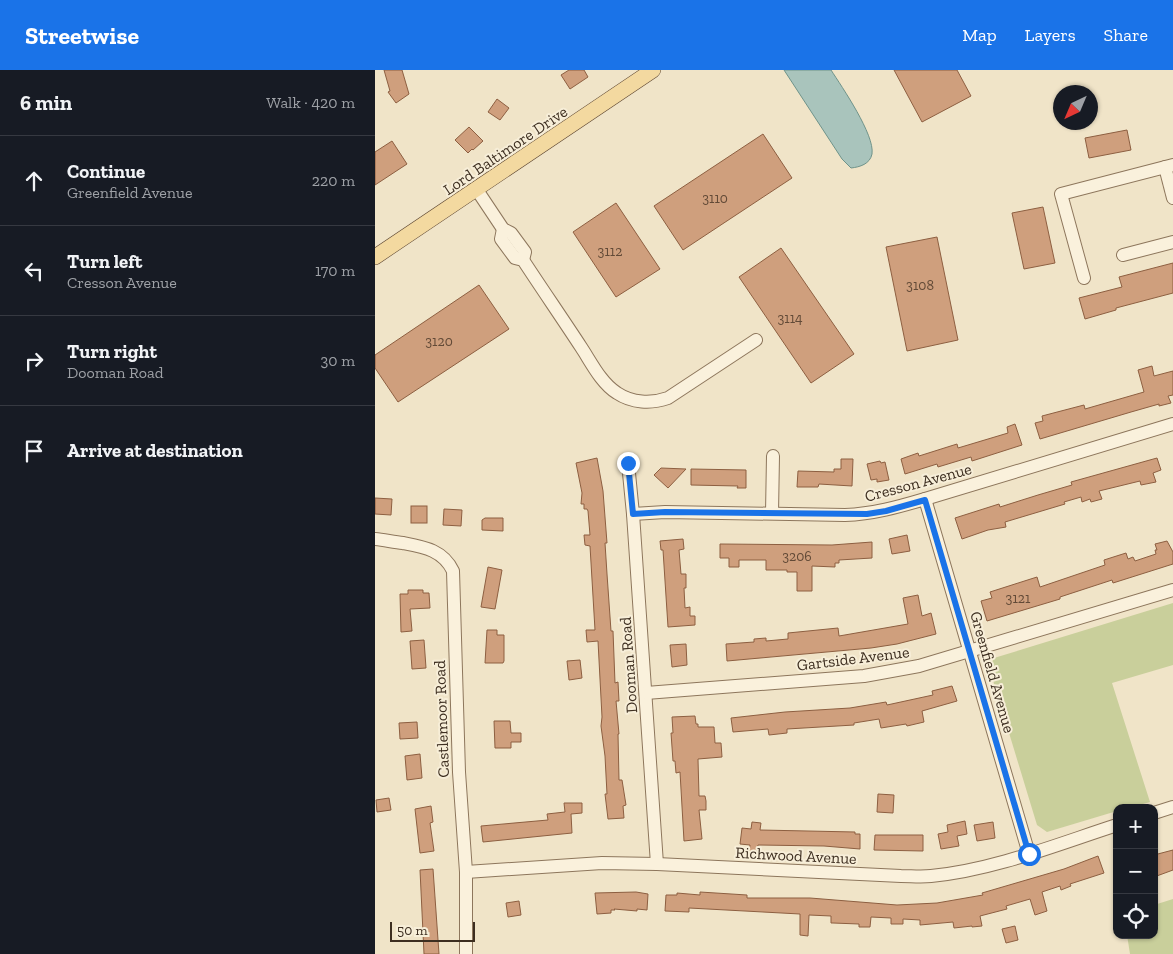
<!DOCTYPE html>
<html lang="en">
<head>
<meta charset="utf-8">
<style>
	:root { --surface:#171b24; --page:#20242c; --text:#f1f3f6; --muted:#9ea1a6; --line:#363941; --accent:#1a73e8 }
	body { margin:0; font-family:"Zilla Slab",serif; background:var(--page); color:var(--text) }
	.controls { position:absolute; right:15px; bottom:15px; display:grid; overflow:hidden; border-radius:10px; box-shadow:0 1px 4px #0004 }
	.controls button { width:45px; height:45px; display:grid; place-items:center; padding:0; border:0; border-bottom:1px solid var(--line); background:var(--surface); color:var(--text); font:25px sans-serif }
	.compass { position:absolute; left:678px; top:15px; width:45px; height:45px; border-radius:50%; background:var(--surface); box-shadow:0 1px 4px #0004; rotate:224deg }
	.scale { position:absolute; left:15px; bottom:12px; width:85px; box-sizing:border-box; padding-left:5px; border:2px solid #3d2e20; border-top:0; font-size:14px; line-height:18px; white-space:nowrap; color:#3d2e20; -webkit-text-stroke:4px #f7eed8; paint-order:stroke }
	.stop { position:absolute; width:15px; height:15px; margin:-11px; border:4px solid #1a73e8; border-radius:50%; background:#fff }
	.stop.end { background:#1a73e8; border-color:#fff; box-shadow:0 1px 5px #0008 }
	.list { margin:0; padding:0; list-style:none }
	h2 { display:flex; justify-content:space-between; align-items:center; height:65px; margin:0; padding:0 20px; font-size:21px }
	h2 small { font-size:16px; font-weight:400; color:var(--muted) }
	.list li { display:grid; grid-template-columns:32px 1fr auto; gap:15px; align-items:center; box-sizing:border-box; height:90px; padding:0 20px; border-top:1px solid var(--line) }
	.list b { display:block; font-size:19px; white-space:nowrap }
	.list p { margin:0; font-size:16px; white-space:nowrap; color:var(--muted) }
	.list em { font-size:16px; font-style:normal; color:var(--muted) }
	.icon { flex:none; width:28px; height:28px; fill:none; stroke:currentColor; stroke-width:2; stroke-linecap:round; stroke-linejoin:round }
	.map { position:relative; flex:none; width:798px; height:884px; overflow:hidden }
	header { display:flex; align-items:center; gap:30px; box-sizing:border-box; height:70px; padding:0 25px; background:var(--accent); color:#fff }
	header strong { font-size:24px }
	nav { display:flex; gap:28px; margin-inline-start:auto; font-size:18px }
	main { display:flex }
	aside { flex:1; background:var(--surface) }
	.map>svg:first-child { display:block }
	.green { fill:#c9cf9b }
	.water { fill:#a9c4bc; stroke:#6f938a }
	.building { fill:#cf9f7d; stroke:#8d5f41 }
	.lines { fill:none; stroke-linecap:round; stroke-linejoin:round }
	.minor-casing { stroke:#8d765c; stroke-width:14 }
	.major-casing { stroke:#5b4430; stroke-width:16 }
	.minor { stroke:#faf1dc; stroke-width:12 }
	.major { stroke:#f3d9a0; stroke-width:15 }
	.route { stroke:#1a73e8; stroke-width:6 }
	.labels { text-anchor:middle; stroke-width:4; stroke-linejoin:round; paint-order:stroke }
	.number-label { font-size:14px; fill:#624a37 }
	.street-label { font-size:16px; fill:#3d2e20; stroke:#f7eed8 }
</style>
</head>
<body>
<header>
<strong>Streetwise</strong>
<nav><a>Map</a><a>Layers</a><a>Share</a></nav>
</header>
<main>
<aside>
<h2>6 min<small>Walk · 420 m</small></h2>
<ul class="list">
<li><svg class="icon" aria-label="ahead" viewBox="0 0 24 24"><path d="M12 20V5M6 11l6-6 6 6"/></svg><div><b>Continue</b><p>Greenfield Avenue</p></div><em>220 m</em></li>
<li><svg class="icon" aria-label="left" viewBox="0 0 24 24"><path d="M17 20v-9H6M10 6l-5 5 5 5"/></svg><div><b>Turn left</b><p>Cresson Avenue</p></div><em>170 m</em></li>
<li><svg class="icon" aria-label="right" viewBox="0 0 24 24"><path d="M7 20v-9h11M14 6l5 5-5 5"/></svg><div><b>Turn right</b><p>Dooman Road</p></div><em>30 m</em></li>
<li><svg class="icon" aria-label="arrive" viewBox="0 0 24 24"><path d="M6 21V4h12l-3 4 3 4H6"/></svg><div><b>Arrive at destination</b></div></li>
</ul>
</aside>
<div class="map">
<svg width="798" height="884" viewBox="0 0 798 884">
	<rect width="100%" height="100%" fill="#f0e4c8"/>
	<g class="green">
		<path d="M 798,533 L 798,595 L 737,613 L 775,732 L 754,738 L 742,738 L 742,741 L 672,762 L 662,755 L 614,597 L 619,588 Z"/>
		<path d="M 798,829 L 798,884 L 755,884 L 752,865 L 779,865 L 779,835 Z"/>
	</g>
	<path class="water" d="M 409,0 L 456,0 C 467,17 500,65 497,84 C 495,94 485,97 476,98 L 467,89 Z"/>
	<g class="building">
		<path d="M 9,0 L 27,0 L 34,24 L 21,33 L 13,22 L 15,21 Z"/>
		<path d="M 194,0 L 209,0 L 213,7 L 195,19 L 186,5 Z"/>
		<path d="M 519,0 L 582,0 L 596,26 L 547,52 Z"/>
		<path d="M 122,29 L 134,38 L 125,50 L 113,42 Z"/>
		<path d="M 94,57 L 108,71 L 98,80 L 97,79 L 93,83 L 80,70 Z"/>
		<path d="M 752,60 L 756,80 L 714,88 L 710,68 Z"/>
		<path d="M 388,64 L 417,108 L 308,180 L 279,136 Z"/>
		<path d="M 17,71 L 32,94 L 0,115 L 0,82 Z"/>
		<path d="M 241,133 L 285,199 L 241,227 L 198,162 Z"/>
		<path d="M 668,137 L 680,193 L 649,199 L 637,143 Z"/>
		<path d="M 562,167 L 583,270 L 532,281 L 511,177 Z"/>
		<path d="M 406,178 L 479,284 L 436,313 L 364,207 Z"/>
		<path d="M 798,193 L 798,223 L 741,238 L 741,240 L 710,249 L 704,228 L 747,217 L 744,207 Z"/>
		<path d="M 104,215 L 134,259 L 23,332 L 0,298 L 0,285 Z"/>
		<path d="M 777,296 L 779,306 L 798,301 L 798,325 L 793,326 L 796,333 L 784,336 L 784,334 L 756,342 L 665,369 L 660,353 L 668,351 L 667,346 L 709,335 L 710,339 L 769,322 L 763,300 Z"/>
		<path d="M 640,354 L 647,375 L 597,391 L 596,387 L 563,397 L 562,394 L 530,404 L 526,389 L 543,383 L 544,386 L 582,374 L 583,378 L 633,363 L 632,357 Z"/>
		<path d="M 222,388 L 228,421 L 232,473 L 230,473 L 232,504 L 236,561 L 238,561 L 240,613 L 243,612 L 244,631 L 241,631 L 244,664 L 243,664 L 244,710 L 247,710 L 251,735 L 248,736 L 249,748 L 233,749 L 230,724 L 232,724 L 230,686 L 226,656 L 227,647 L 223,571 L 212,572 L 211,560 L 220,560 L 215,476 L 210,475 L 209,465 L 215,465 L 213,441 L 212,439 L 209,439 L 209,434 L 206,434 L 207,423 L 201,393 Z"/>
		<path d="M 782,388 L 786,400 L 778,403 L 781,412 L 766,415 L 765,411 L 724,421 L 727,429 L 716,432 L 715,429 L 707,432 L 706,427 L 689,432 L 690,434 L 630,452 L 631,457 L 613,460 L 587,469 L 580,448 L 624,434 L 625,437 L 663,425 L 697,415 L 696,412 Z"/>
		<path d="M 466,389 L 478,389 L 477,416 L 444,414 L 443,417 L 422,417 L 423,401 L 459,402 L 459,399 L 466,399 Z"/>
		<path d="M 505,391 L 506,393 L 510,392 L 514,410 L 502,412 L 502,409 L 496,410 L 492,394 Z"/>
		<path d="M 286,398 L 311,399 L 293,418 L 279,405 Z"/>
		<path d="M 316,399 L 371,400 L 371,418 L 362,418 L 363,416 L 316,415 Z"/>
		<path d="M 0,428 L 17,429 L 16,445 L 0,444 Z"/>
		<rect x="36" y="436" width="16" height="17"/>
		<path d="M 69,439 L 87,440 L 86,456 L 68,455 Z"/>
		<path d="M 110,448 L 128,448 L 128,461 L 107,460 L 107,450 Z"/>
		<path d="M 532,465 L 535,481 L 517,484 L 514,469 Z"/>
		<path d="M 308,469 L 309,479 L 304,480 L 306,504 L 311,504 L 311,518 L 309,518 L 310,538 L 315,537 L 315,546 L 320,546 L 320,555 L 293,557 L 288,480 L 286,480 L 285,471 Z"/>
		<path d="M 792,471 L 798,482 L 798,494 L 738,513 L 737,510 L 685,527 L 685,529 L 612,551 L 606,531 L 617,528 L 615,522 L 662,507 L 665,517 L 730,495 L 729,490 L 751,483 L 753,489 L 758,487 L 760,491 L 781,484 L 780,480 L 782,480 L 780,474 Z"/>
		<path d="M 497,472 L 497,488 L 464,490 L 464,493 L 460,493 L 460,497 L 437,496 L 437,521 L 422,521 L 422,502 L 412,502 L 412,500 L 391,500 L 391,490 L 364,490 L 364,497 L 354,497 L 354,488 L 345,488 L 345,474 L 457,475 Z"/>
		<path d="M 113,497 L 127,500 L 120,539 L 106,537 Z"/>
		<path d="M 33,520 L 48,520 L 48,523 L 54,523 L 55,538 L 35,539 L 37,561 L 26,562 L 25,524 L 33,524 Z"/>
		<path d="M 543,525 L 547,546 L 556,543 L 561,564 L 522,574 L 496,578 L 352,591 L 351,574 L 379,572 L 379,569 L 391,568 L 391,571 L 413,569 L 413,563 L 463,558 L 464,566 L 533,554 L 528,528 Z"/>
		<path d="M 112,560 L 122,560 L 122,565 L 129,565 L 129,591 L 128,593 L 110,593 Z"/>
		<path d="M 49,570 L 51,598 L 37,599 L 35,571 Z"/>
		<path d="M 311,574 L 312,595 L 297,597 L 295,575 Z"/>
		<path d="M 205,590 L 207,608 L 194,610 L 192,591 Z"/>
		<path d="M 577,616 L 582,631 L 547,641 L 549,652 L 532,656 L 531,654 L 506,658 L 504,649 L 479,653 L 479,655 L 412,659 L 412,663 L 394,665 L 393,659 L 358,662 L 356,648 L 410,642 L 475,638 L 511,632 L 512,635 L 558,625 L 557,621 Z"/>
		<path d="M 320,646 L 321,654 L 323,654 L 323,657 L 339,657 L 340,673 L 346,673 L 347,687 L 323,689 L 324,726 L 330,726 L 331,731 L 331,740 L 324,740 L 327,769 L 309,771 L 305,702 L 301,703 L 300,691 L 298,691 L 296,663 L 298,663 L 297,647 Z"/>
		<path d="M 119,651 L 135,651 L 136,663 L 146,663 L 146,672 L 136,672 L 136,678 L 120,678 Z"/>
		<path d="M 42,652 L 43,668 L 25,669 L 24,653 Z"/>
		<path d="M 45,684 L 47,708 L 32,710 L 30,686 Z"/>
		<path d="M 503,724 L 519,725 L 518,743 L 502,742 Z"/>
		<path d="M 14,728 L 16,740 L 2,742 L 1,730 Z"/>
		<path d="M 189,733 L 207,733 L 207,743 L 196,744 L 197,763 L 108,772 L 106,756 L 173,750 L 172,744 L 190,742 Z"/>
		<path d="M 56,736 L 58,752 L 55,753 L 59,781 L 45,783 L 40,739 Z"/>
		<path d="M 590,751 L 592,764 L 582,766 L 584,776 L 566,779 L 563,764 L 573,762 L 572,755 Z"/>
		<path d="M 377,752 L 386,753 L 385,760 L 480,762 L 480,764 L 485,764 L 485,779 L 449,776 L 383,775 L 381,783 L 374,782 L 375,775 L 365,774 L 367,758 L 376,759 Z"/>
		<path d="M 618,752 L 620,768 L 602,771 L 599,755 Z"/>
		<path d="M 500,765 L 548,765 L 548,781 L 499,780 Z"/>
		<path d="M 798,780 L 798,800 L 779,807 L 779,785 Z"/>
		<path d="M 723,786 L 729,803 L 695,814 L 696,816 L 686,820 L 685,816 L 667,822 L 672,841 L 660,845 L 655,829 L 631,836 L 632,839 L 605,846 L 607,856 L 597,857 L 597,856 L 579,858 L 578,852 L 545,855 L 545,850 L 528,849 L 528,854 L 516,854 L 516,848 L 496,847 L 495,857 L 484,857 L 484,854 L 458,853 L 456,853 L 456,846 L 434,845 L 433,866 L 425,865 L 425,844 L 314,838 L 314,842 L 290,841 L 291,825 L 302,825 L 302,823 L 325,825 L 325,822 L 372,825 L 372,828 L 435,828 L 522,835 L 562,833 L 608,825 L 607,823 L 689,799 Z"/>
		<path d="M 58,799 L 64,884 L 49,884 L 45,800 Z"/>
		<path d="M 261,822 L 273,824 L 272,840 L 262,839 L 262,841 L 239,839 L 240,840 L 236,840 L 236,843 L 222,844 L 220,823 Z"/>
		<path d="M 144,831 L 146,845 L 133,847 L 131,833 Z"/>
		<path d="M 640,856 L 643,870 L 631,873 L 627,859 Z"/>
	</g>
	<g class="lines">
		<defs>
			<g id="minor">
				<path d="M 790,97 L 798,128"/>
				<path d="M 102,120 L 128,159 L 136,163 L 150,182 L 148,190"/>
				<path d="M 128,159 L 126,169 L 140,188 L 148,190 C 167,219 187,248 206,277 C 216,292 226,313 242,323 C 257,333 276,334 293,328 L 381,270"/>
				<path d="M 748,185 L 798,172"/>
				<path d="M 709,208 L 686,124 L 798,95"/>
				<path d="M 253,393 L 258,444 L 282,794"/>
				<path d="M 550,429 L 654,784"/>
				<path d="M 397,443 L 398,386"/>
				<path d="M 258,444 L 290,442 L 470,445 C 498,444 523,437 550,429 L 798,354"/>
				<path d="M 0,469 C 9,470 19,472 28,473 C 49,477 68,480 78,501 L 84,702 L 91,802 L 91,884"/>
				<path d="M 271,623 L 489,606 L 544,596 L 798,520"/>
				<path d="M 779,743 L 798,737"/>
				<path d="M 91,802 L 227,793 L 282,794 L 526,806 C 536,806 546,807 556,806 C 619,800 683,774 742,755"/>
			</g>
			<path id="major" d="M 0,187 L 278,0"/>
		</defs>
		<use href="#minor" class="minor-casing"/>
		<use href="#major" class="major-casing"/>
		<use href="#minor" class="minor"/>
		<use href="#major" class="major"/>
	</g>
	<g class="lines">
		<path class="route" d="M 253,393 L 258,444 L 290,442 L 492,444 L 511,441 L 550,430 L 654,784"/>
	</g>
	<g class="labels">
		<g class="number-label">
			<text x="340" y="133">3110</text>
			<text x="235" y="186">3112</text>
			<text x="545" y="220">3108</text>
			<text x="415" y="253">3114</text>
			<text x="64" y="276">3120</text>
			<text x="422" y="491">3206</text>
			<text x="643" y="533">3121</text>
		</g>
		<g class="street-label">
			<text transform="translate(130 80) rotate(-34)" y="6">Lord Baltimore Drive</text>
			<text transform="translate(543 412) rotate(-15)" y="6">Cresson Avenue</text>
			<text transform="translate(478 588) rotate(-7)" y="6">Gartside Avenue</text>
			<text transform="translate(253 595) rotate(-94)" y="6">Dooman Road</text>
			<text transform="translate(618 602) rotate(74)" y="6">Greenfield Avenue</text>
			<text transform="translate(66 649) rotate(-92)" y="6">Castlemoor Road</text>
			<text transform="translate(421 785) rotate(3)" y="6">Richwood Avenue</text>
		</g>
	</g>
</svg>
<div class="controls">
<button>+</button>
<button>−</button>
<button><svg class="icon" aria-label="locate" viewBox="0 0 24 24"><circle cx="12" cy="12" r="6"/><path d="M12 2v4M12 18v4M2 12h4M18 12h4"/></svg></button>
</div>
<svg class="compass" viewBox="-18 -18 36 36"><path d="M0-13l5 13h-10z" fill="#e53935"/><path d="M0 13l5-13h-10z" fill="#9ea1a6"/></svg>
<div class="scale">50 m</div>
<div class="stop" style="left:654px;top:784px"></div>
<div class="stop end" style="left:253px;top:393px"></div>
</div>
</main>
</body>
</html>
